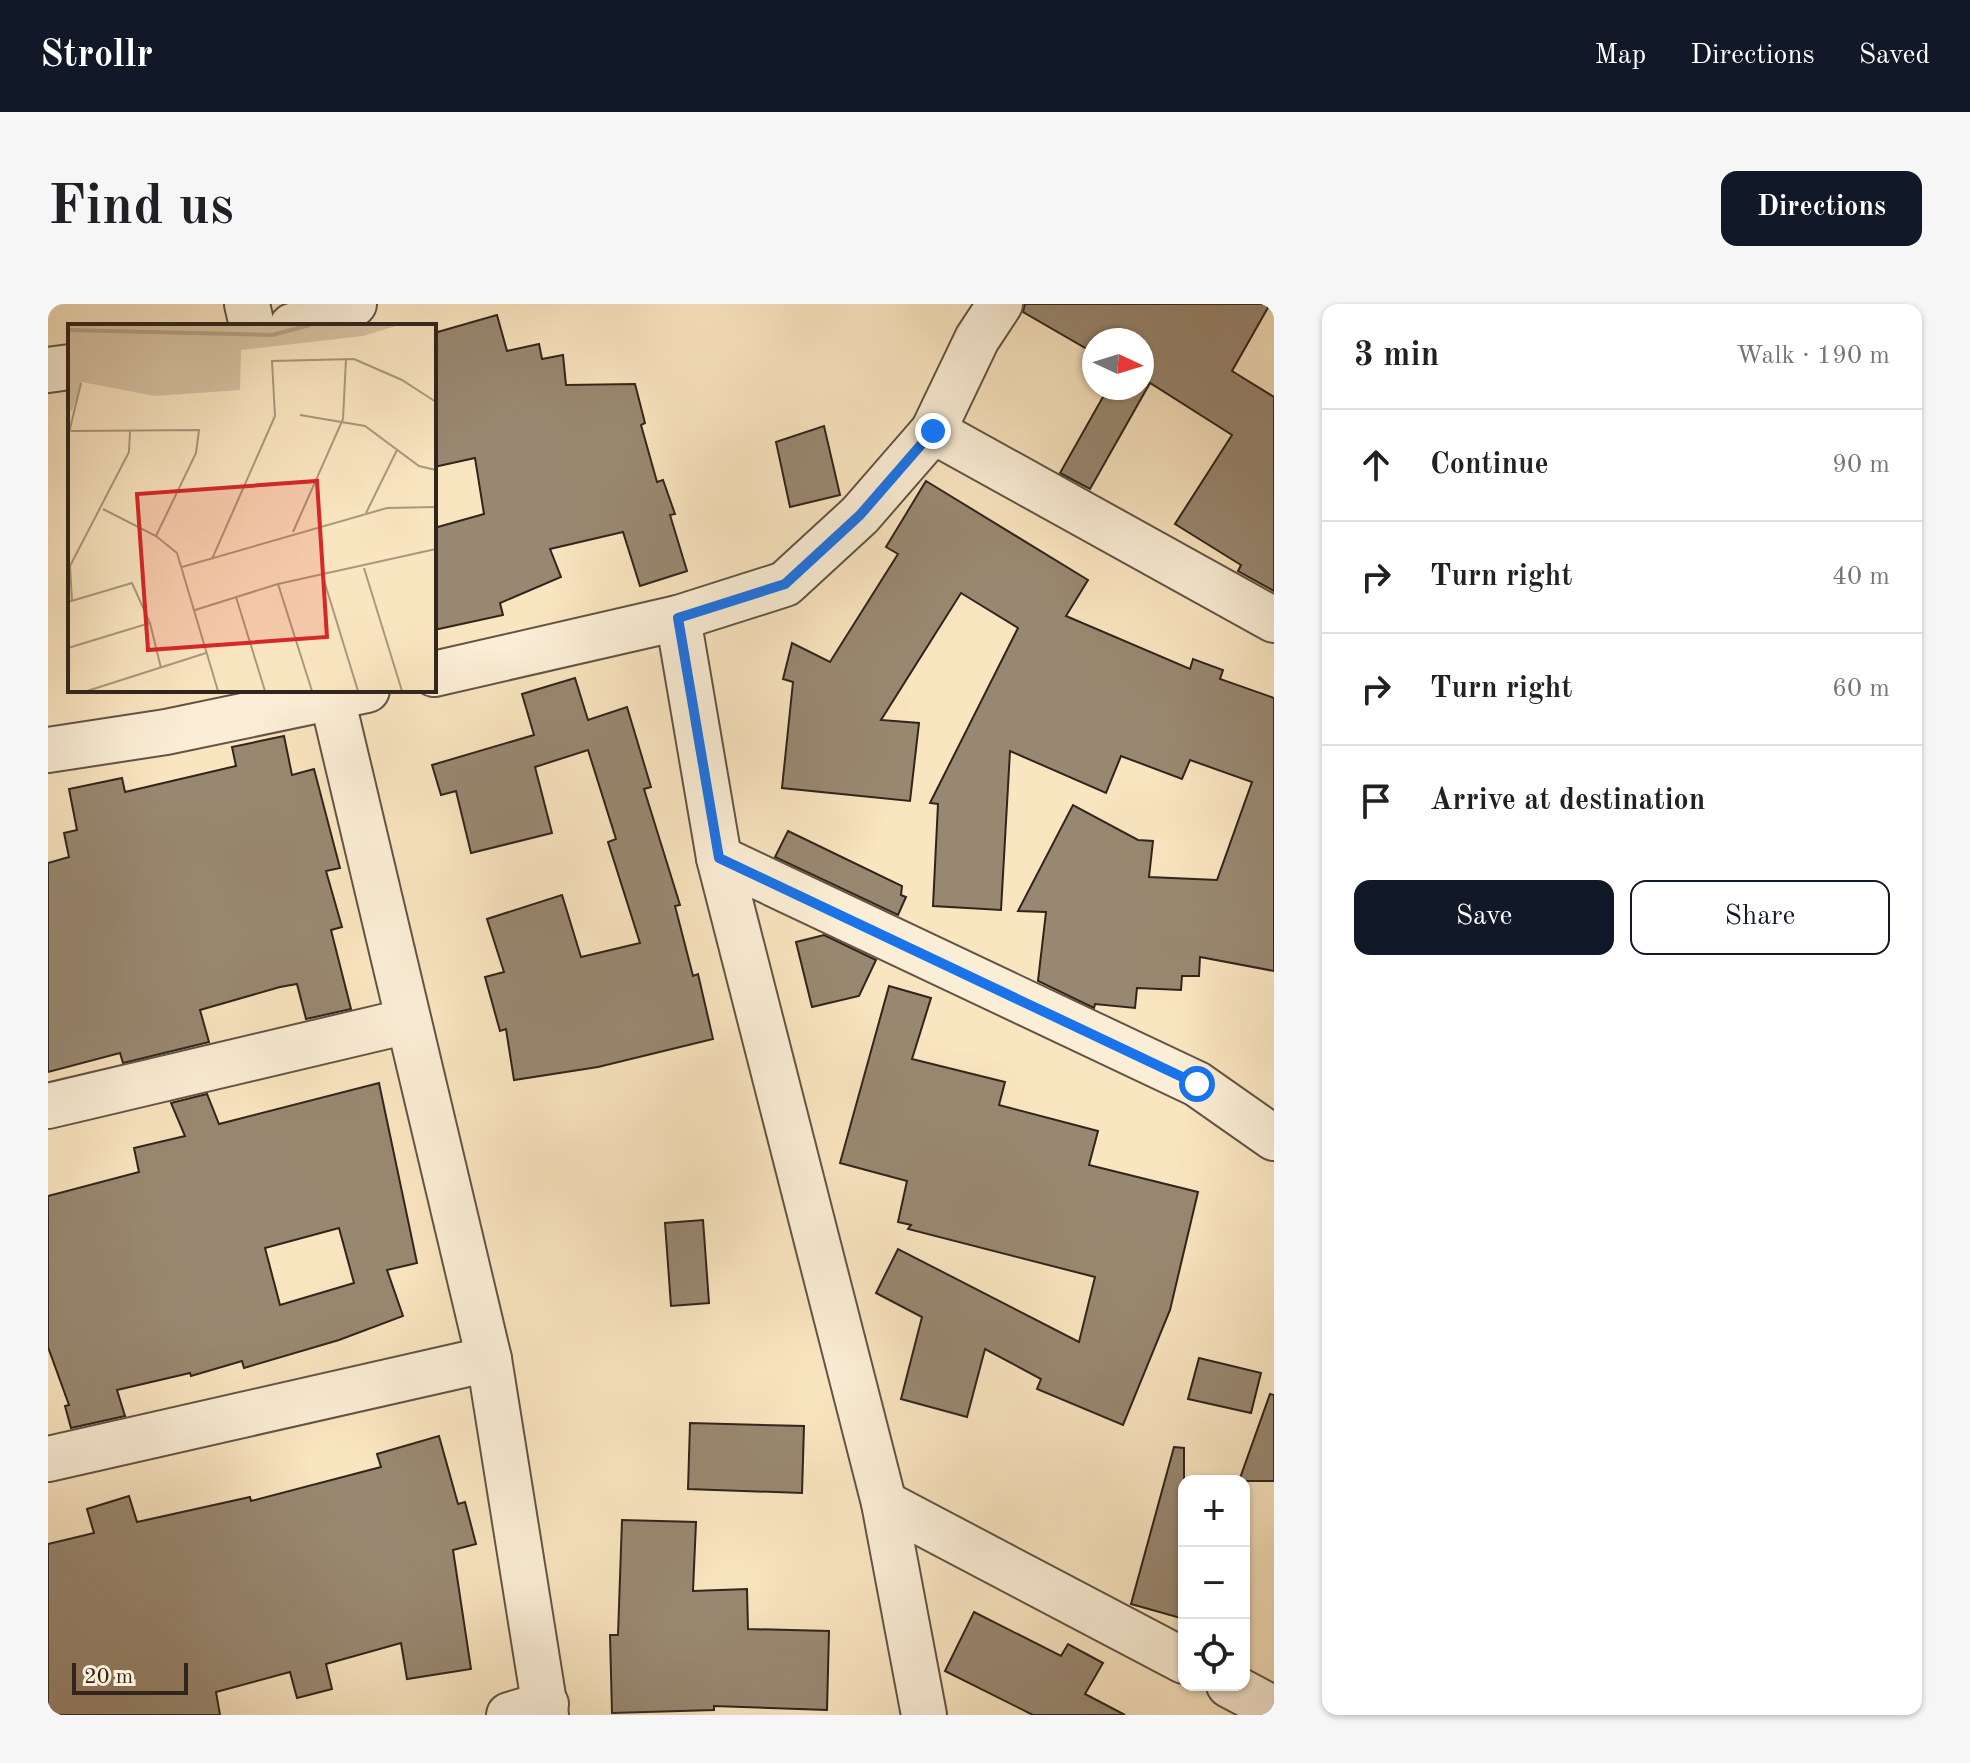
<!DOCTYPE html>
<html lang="en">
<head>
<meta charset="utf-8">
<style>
	:root { --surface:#fff; --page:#f6f6f6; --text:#202124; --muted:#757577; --line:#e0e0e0; --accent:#111827 }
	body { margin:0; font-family:"Old Standard TT",serif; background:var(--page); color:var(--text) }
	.controls { position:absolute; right:24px; bottom:24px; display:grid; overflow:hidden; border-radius:16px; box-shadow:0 2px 6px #0004 }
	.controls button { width:72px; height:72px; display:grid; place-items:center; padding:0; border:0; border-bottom:2px solid var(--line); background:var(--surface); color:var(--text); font:40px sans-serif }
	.compass { position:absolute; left:1034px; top:24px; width:72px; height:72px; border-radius:50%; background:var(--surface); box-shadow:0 2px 6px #0004; rotate:94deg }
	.scale { position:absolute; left:24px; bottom:20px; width:116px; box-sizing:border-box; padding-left:8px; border:4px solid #30241c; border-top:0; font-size:22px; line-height:28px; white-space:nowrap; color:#30241c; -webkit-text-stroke:6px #fbeed6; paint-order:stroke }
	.stop { position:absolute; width:24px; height:24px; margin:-18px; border:6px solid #1a73e8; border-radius:50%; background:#fff }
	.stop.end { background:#1a73e8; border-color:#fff; box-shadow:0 2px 8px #0008 }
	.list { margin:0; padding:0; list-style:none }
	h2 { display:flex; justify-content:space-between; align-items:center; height:104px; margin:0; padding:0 32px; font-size:34px }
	h2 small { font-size:26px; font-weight:400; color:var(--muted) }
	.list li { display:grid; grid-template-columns:52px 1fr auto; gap:24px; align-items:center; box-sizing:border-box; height:112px; padding:0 32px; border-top:2px solid var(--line) }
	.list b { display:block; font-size:30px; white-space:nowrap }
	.list em { font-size:26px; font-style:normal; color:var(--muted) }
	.actions { display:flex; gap:16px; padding:24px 32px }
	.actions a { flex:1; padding:18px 0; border:2px solid var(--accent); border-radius:16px; text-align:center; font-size:28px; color:var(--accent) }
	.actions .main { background:var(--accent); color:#fff }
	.icon { flex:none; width:44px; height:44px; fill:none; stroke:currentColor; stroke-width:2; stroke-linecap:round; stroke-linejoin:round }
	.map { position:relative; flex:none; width:1226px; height:1411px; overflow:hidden; border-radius:16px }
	header { display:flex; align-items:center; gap:48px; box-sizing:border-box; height:112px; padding:0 40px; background:var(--accent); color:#fff }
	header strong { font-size:38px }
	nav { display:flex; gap:44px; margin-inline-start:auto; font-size:28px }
	.intro { display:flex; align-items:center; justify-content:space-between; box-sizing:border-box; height:192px; padding:0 48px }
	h1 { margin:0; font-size:56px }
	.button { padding:20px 36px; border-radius:16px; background:var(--accent); color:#fff; font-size:28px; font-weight:700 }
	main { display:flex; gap:48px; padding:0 48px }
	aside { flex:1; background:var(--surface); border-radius:16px; box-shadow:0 2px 6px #0004 }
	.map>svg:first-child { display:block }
	.building { fill:#998871; stroke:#30241c; stroke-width:2; fill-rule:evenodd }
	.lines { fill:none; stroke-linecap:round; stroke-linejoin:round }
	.minor-casing { stroke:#625445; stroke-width:48 }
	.minor { stroke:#fbeed6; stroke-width:44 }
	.route { stroke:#1a73e8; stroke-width:10 }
	.inset-river { fill:none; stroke:#b5a388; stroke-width:4 }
	.inset-road { fill:none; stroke:#a9987e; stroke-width:2 }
	.view { fill:#d62828; fill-opacity:0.15; stroke:#d62828; stroke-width:4 }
	.inset-edge { fill:none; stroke:#30241c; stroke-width:4 }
</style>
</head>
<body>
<header>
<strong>Strollr</strong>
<nav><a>Map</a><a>Directions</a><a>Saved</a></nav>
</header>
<div class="intro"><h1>Find us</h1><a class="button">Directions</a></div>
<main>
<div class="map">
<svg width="1226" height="1411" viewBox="0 0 1226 1411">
	<rect width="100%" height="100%" fill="#f9e5c0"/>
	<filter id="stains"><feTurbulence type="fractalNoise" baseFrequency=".0025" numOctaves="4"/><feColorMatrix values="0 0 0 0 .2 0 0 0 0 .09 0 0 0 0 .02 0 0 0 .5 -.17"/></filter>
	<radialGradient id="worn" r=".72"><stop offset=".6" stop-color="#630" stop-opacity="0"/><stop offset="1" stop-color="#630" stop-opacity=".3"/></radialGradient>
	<g class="building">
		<path d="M 977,0 L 1222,0 L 1184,67 L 1226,93 L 1226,287 L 1190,267 L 1193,261 L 1127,220 L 1184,131 L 1102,79 L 1042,185 L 1012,169 L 1060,84 L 1094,84 L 1094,36 L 1046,36 L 1046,49 L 975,8 Z"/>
		<path d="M 449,11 L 459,47 L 491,40 L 494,55 L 515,51 L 518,81 L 587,80 L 597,119 L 593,121 L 609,178 L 615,176 L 627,210 L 622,211 L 639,267 L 592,282 L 575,228 L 502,245 L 513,273 L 452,299 L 455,311 L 386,326 L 386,224 L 436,210 L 427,154 L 386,163 L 386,29 Z"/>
		<path d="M 776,122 L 792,191 L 742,203 L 728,138 Z"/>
		<path d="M 878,177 L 1040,276 L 1018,312 L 1142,365 L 1145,355 L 1175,366 L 1172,375 L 1226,394 L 1226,667 L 1152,653 L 1151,672 L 1134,672 L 1133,686 L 1089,684 L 1087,704 L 1047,700 L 1046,704 L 990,677 L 998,608 L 970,607 L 1025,501 L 1090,536 L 1105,537 L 1101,573 L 1169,576 L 1204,478 L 1142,456 L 1134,475 L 1073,452 L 1058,489 L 962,447 L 953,606 L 885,602 L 890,500 L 882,499 L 970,324 L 913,289 L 833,416 L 871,419 L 862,497 L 734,484 L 745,378 L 735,375 L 744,339 L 782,358 L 850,250 L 838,243 Z"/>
		<path d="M 527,374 L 540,416 L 579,403 L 603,483 L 596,485 L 632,601 L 627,602 L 645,672 L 650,670 L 665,735 L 550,763 L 466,776 L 458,725 L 452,727 L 437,673 L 456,668 L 439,615 L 514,591 L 533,653 L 592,639 L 560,538 L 568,535 L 540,446 L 487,463 L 504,529 L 423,549 L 408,487 L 393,491 L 384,461 L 486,431 L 474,390 Z"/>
		<path d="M 236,432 L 244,471 L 266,465 L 292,564 L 278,567 L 294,623 L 283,626 L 303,705 L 258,715 L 249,680 L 232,683 L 152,706 L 161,738 L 75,759 L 72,749 L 0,768 L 0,559 L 21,553 L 16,529 L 29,526 L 21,485 L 74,474 L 77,488 L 188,462 L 184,443 Z"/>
		<path d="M 740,527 L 854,582 L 853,591 L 858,593 L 850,611 L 727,553 Z"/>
		<path d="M 776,631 L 828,656 L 811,692 L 764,703 L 748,638 Z"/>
		<path d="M 841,682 L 883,694 L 864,755 L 957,778 L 951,801 L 1050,827 L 1041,861 L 1150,888 L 1122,1006 L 1075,1121 L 989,1085 L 993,1075 L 937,1045 L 919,1113 L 853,1095 L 874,1013 L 828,989 L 850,945 L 1031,1038 L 1047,973 L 860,925 L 863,921 L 850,918 L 859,877 L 792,859 Z"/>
		<path d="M 331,779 L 369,959 L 339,966 L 355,1012 L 291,1036 L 196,1064 L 194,1057 L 143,1072 L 142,1069 L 69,1086 L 77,1112 L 23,1124 L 17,1102 L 21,1101 L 0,1043 L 0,892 L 91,868 L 86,844 L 137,832 L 123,799 L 159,790 L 171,820 ZM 291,924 L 306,979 L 232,1001 L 217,944 Z"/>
		<path d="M 655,916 L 661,999 L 623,1002 L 617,919 Z"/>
		<path d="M 1151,1054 L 1213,1069 L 1203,1109 L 1140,1095 Z"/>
		<path d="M 1222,1090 L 1226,1091 L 1226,1177 L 1191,1177 Z"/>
		<path d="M 642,1119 L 756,1122 L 754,1189 L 640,1185 Z"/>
		<path d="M 391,1132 L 410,1200 L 417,1198 L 428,1240 L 405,1246 L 423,1365 L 359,1375 L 353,1339 L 278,1360 L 284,1385 L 249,1394 L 242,1368 L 168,1388 L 172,1411 L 0,1411 L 0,1240 L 46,1229 L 39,1205 L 81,1192 L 89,1218 L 202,1193 L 203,1197 L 333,1163 L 329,1150 Z"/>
		<path d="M 1126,1143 L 1136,1144 L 1136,1315 L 1083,1300 Z"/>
		<path d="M 574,1216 L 648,1218 L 645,1287 L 699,1285 L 700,1325 L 781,1327 L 779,1406 L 666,1402 L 666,1406 L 564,1409 L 562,1331 L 570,1331 Z"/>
		<path d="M 926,1308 L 1013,1352 L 1020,1340 L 1055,1359 L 1037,1390 L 1077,1411 L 985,1411 L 897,1367 Z"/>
	</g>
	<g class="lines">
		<defs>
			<g id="minor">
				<path d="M 199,0 L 204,22"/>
				<path d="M 244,22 L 306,0"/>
				<path d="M 0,66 L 22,63"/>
				<path d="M 885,127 L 1226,316"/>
				<path d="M 630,314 L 671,554 L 836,1199 L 876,1411"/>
				<path d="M 386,370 L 630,314 L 737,280 L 812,211 L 885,127 L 929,35 L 952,0"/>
				<path d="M 284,394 L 441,1055 L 498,1411"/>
				<path d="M 0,446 L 118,428 L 319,386"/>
				<path d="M 671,554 L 1149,780 L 1226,834"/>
				<path d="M 0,802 L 360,717"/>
				<path d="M 0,1155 L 441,1055"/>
				<path d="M 836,1199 L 1136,1357"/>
				<path d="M 1181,1381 L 1226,1405"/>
				<path d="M 461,1411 L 498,1400"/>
			</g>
		</defs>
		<use href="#minor" class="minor-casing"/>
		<use href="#minor" class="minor"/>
	</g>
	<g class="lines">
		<path class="route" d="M 885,127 L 812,211 L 737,280 L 630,314 L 671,554 L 1149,780"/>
	</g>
	<g transform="translate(20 20)">
		<rect width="368" height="368" fill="#f9e5c0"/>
		<path d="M 0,1 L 331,1 L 295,12 L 173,26 L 172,66 L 87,72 L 14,58 L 4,87 L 0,86 Z" fill="#d7c4a4"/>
		<path class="inset-river" d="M 0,6 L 204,11 L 242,1"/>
		<path class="inset-road" d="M 232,91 L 297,102 L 351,142 L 368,146M 3,107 L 131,106 L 128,129 L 88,212M 0,113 L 13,59M 35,185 L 88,212 L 109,229 L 150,367M 298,189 L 329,126M 225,208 L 275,95 L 278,35M 144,235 L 207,92 L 204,37 L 286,35 L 334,56 L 368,78M 114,243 L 319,184 L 368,183M 296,244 L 334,367M 254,250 L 290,367M 210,260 L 244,367M 168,273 L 197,367M 4,277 L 2,242 L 61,128 L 62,107M 0,278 L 64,259 L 82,299 L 93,344M 127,286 L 210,260 L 368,225M 0,324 L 82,299M 19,367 L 138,329"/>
		<path class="view" d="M 249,157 L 259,313 L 80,326 L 69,170 Z"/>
		<rect width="368" height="368" class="inset-edge"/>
	</g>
	<rect width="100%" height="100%" filter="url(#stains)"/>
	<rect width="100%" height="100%" fill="url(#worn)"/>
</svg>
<div class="controls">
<button>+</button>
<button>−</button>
<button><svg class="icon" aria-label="locate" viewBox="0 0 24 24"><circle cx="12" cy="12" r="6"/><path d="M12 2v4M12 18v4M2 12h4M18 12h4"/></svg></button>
</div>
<svg class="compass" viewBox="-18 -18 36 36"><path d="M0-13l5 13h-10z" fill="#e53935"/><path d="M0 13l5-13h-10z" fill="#757577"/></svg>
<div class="scale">20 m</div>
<div class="stop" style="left:1149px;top:780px"></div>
<div class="stop end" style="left:885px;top:127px"></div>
</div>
<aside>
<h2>3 min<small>Walk · 190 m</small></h2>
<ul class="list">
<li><svg class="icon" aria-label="ahead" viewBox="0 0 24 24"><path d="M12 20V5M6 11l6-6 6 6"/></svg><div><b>Continue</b></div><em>90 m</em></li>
<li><svg class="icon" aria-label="right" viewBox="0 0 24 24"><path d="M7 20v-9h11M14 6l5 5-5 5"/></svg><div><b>Turn right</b></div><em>40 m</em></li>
<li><svg class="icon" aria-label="right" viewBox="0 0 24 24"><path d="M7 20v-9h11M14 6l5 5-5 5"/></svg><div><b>Turn right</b></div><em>60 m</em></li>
<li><svg class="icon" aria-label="arrive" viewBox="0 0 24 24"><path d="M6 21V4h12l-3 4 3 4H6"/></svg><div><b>Arrive at destination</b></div></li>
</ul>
<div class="actions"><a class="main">Save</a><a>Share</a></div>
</aside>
</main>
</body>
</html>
